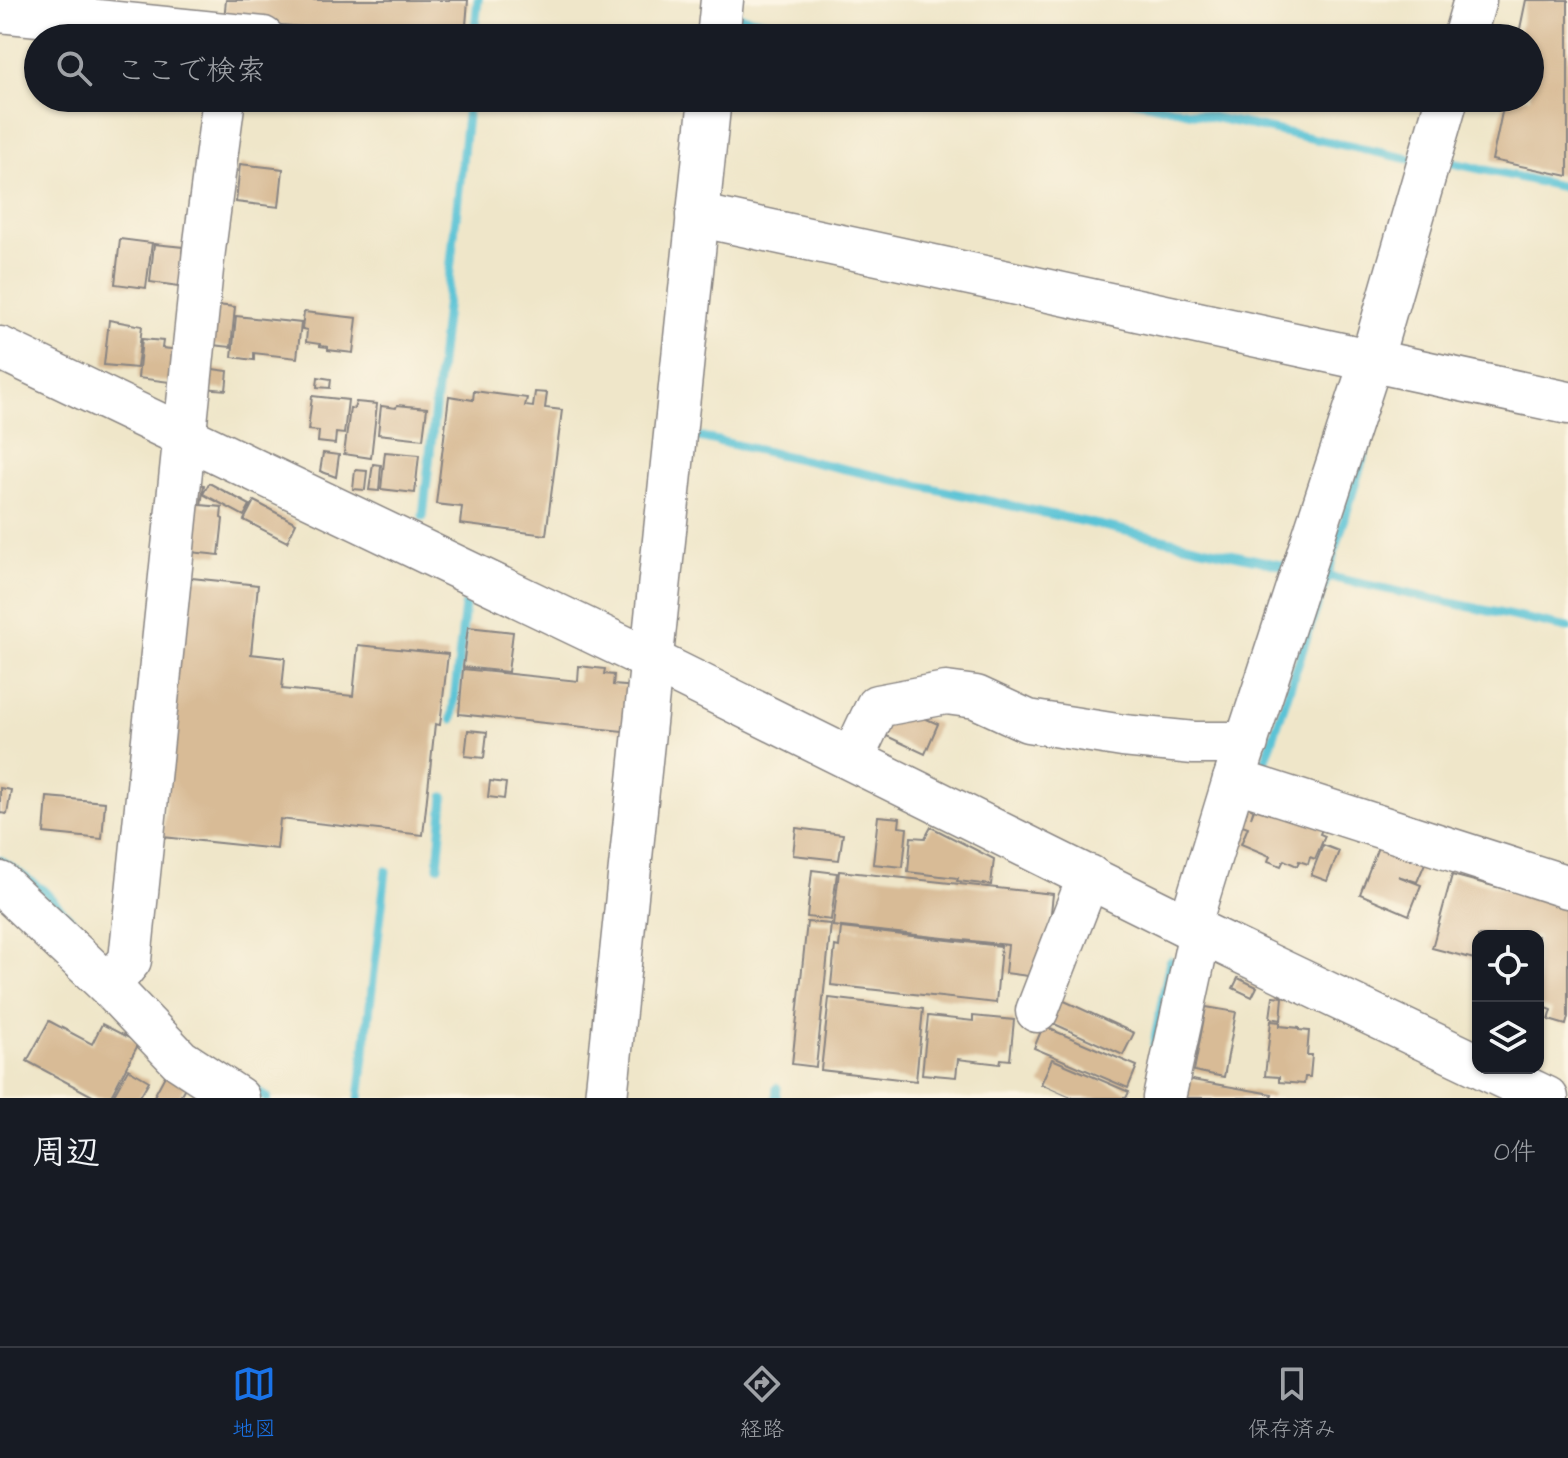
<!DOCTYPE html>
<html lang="ja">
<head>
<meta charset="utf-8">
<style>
	:root { --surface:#171b24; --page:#20242c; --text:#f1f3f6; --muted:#9ea1a6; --line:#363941; --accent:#1a73e8 }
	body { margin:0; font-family:"Architects Daughter","Klee One",sans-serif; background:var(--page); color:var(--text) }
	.controls { position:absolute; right:24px; bottom:24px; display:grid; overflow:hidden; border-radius:16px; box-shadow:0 2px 6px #0004 }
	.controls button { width:72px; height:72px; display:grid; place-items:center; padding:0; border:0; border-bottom:2px solid var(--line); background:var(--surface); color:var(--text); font:40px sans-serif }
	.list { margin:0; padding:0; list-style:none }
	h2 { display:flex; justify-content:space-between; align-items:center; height:104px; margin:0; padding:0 32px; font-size:34px }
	h2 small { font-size:26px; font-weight:400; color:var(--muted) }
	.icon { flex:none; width:44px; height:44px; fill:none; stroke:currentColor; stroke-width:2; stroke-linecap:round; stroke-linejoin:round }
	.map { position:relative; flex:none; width:1568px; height:1098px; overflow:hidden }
	.search { position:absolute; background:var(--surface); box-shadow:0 2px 6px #0004; left:24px; right:24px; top:24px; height:88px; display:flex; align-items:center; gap:20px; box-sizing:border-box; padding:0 28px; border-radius:44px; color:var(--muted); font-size:30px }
	.sheet { height:248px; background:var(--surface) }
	nav { display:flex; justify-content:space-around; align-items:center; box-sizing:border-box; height:112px; border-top:2px solid var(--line); background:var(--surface); font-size:22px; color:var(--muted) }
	nav a { display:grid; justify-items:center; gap:4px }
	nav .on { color:var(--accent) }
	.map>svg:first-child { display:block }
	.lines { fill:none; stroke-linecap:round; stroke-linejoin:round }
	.stream { stroke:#5ac3d6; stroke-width:9 }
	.building { fill:#d8bb96 }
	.minor-casing { stroke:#888482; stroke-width:45 }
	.minor { stroke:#fff; stroke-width:42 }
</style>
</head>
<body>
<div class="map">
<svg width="1568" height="1098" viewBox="0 0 1568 1098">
	<rect width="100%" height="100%" fill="#fcf5e5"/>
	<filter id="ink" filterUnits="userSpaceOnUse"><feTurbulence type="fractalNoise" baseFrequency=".0125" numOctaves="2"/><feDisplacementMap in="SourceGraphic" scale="16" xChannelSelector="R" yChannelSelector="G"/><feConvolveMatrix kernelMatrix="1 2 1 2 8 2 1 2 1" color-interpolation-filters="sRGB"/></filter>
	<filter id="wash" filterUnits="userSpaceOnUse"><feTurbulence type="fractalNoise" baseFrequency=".006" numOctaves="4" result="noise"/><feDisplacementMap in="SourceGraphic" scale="32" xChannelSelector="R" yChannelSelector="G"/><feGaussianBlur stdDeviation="1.8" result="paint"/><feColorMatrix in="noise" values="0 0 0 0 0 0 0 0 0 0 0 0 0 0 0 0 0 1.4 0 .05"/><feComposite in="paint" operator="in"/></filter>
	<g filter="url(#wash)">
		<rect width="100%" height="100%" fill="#efe6c9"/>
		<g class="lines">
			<g class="stream">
				<path d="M 731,15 L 841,38"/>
				<path d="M 474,38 L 478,0"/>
				<path d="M 1123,98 L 1414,160"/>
				<path d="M 1448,162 L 1568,188"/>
				<path d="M 1396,352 L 1406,313"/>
				<path d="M 695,436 L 1289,567"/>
				<path d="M 423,517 L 469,98"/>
				<path d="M 1325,576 L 1568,628"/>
				<path d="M 452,719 L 465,606"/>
				<path d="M 1262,771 L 1327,577 L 1387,379"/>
				<path d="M 0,860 L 44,891 L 90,940"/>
				<path d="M 438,866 L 444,797"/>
				<path d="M 1154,1044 L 1170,961"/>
				<path d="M 250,1086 L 267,1098"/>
				<path d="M 359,1098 L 386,871"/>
				<path d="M 776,1098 L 777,1088"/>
			</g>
		</g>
		<g id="blocks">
			<g class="building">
				<path d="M 226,0 L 468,0 L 465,38 L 427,38 L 224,20 Z"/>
				<path d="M 1526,0 L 1568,0 L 1568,176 L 1492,160 L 1505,98 L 1530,98 L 1530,38 L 1518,38 Z"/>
				<path d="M 240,164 L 283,169 L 279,207 L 236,202 Z"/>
				<path d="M 120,239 L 152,243 L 146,288 L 115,284 Z"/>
				<path d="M 154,244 L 183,247 L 182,252 L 190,253 L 186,287 L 150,282 Z"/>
				<path d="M 207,304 L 235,307 L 231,347 L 203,344 Z"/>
				<path d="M 304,312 L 357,318 L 353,353 L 328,350 L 328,347 L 320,346 L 320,344 L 306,342 L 307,330 L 302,329 Z"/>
				<path d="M 236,316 L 301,323 L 297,358 L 254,353 L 254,360 L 232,357 Z"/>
				<path d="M 109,320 L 142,326 L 137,368 L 104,365 Z"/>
				<path d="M 142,339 L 163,341 L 162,348 L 181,350 L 177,383 L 138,378 Z"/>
				<path d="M 205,368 L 228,371 L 226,390 L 204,388 Z"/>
				<path d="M 318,377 L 331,379 L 330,388 L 317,387 Z"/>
				<path d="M 474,391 L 527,398 L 525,406 L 533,407 L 535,392 L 547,393 L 545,408 L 562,410 L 546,535 L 460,524 L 462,507 L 436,504 L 449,396 L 473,400 Z"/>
				<path d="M 312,396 L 348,400 L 344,434 L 336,433 L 335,444 L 318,442 L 319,431 L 308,430 Z"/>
				<path d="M 356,402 L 377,404 L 371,458 L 344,454 L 350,408 L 354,409 Z"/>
				<path d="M 397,405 L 427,408 L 423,439 L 378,434 L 381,406 L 396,408 Z"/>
				<path d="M 385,452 L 419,455 L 415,493 L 381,489 Z"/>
				<path d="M 323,453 L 339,455 L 336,477 L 320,471 Z"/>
				<path d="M 373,464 L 381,465 L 379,491 L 369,490 Z"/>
				<path d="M 355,470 L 367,471 L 365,490 L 353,489 Z"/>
				<path d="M 189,483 L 204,485 L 201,505 L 222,507 L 221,518 L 223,519 L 219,555 L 181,551 Z"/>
				<path d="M 209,483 L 250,505 L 244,516 L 203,494 Z"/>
				<path d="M 254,501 L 296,523 L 287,542 L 244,520 Z"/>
				<path d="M 182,577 L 258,585 L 251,654 L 285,658 L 282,689 L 353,696 L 358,645 L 448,654 L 440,725 L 435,724 L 423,835 L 280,819 L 277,849 L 163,837 Z"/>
				<path d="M 468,627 L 513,632 L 508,672 L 463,667 Z"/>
				<path d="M 579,666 L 605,669 L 604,674 L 614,675 L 613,685 L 637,687 L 632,732 L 459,714 L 463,669 L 578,681 Z"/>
				<path d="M 906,710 L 938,724 L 925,754 L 876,731 Z"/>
				<path d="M 468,730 L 487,732 L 484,758 L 465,756 Z"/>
				<path d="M 490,781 L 506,783 L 504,799 L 488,797 Z"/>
				<path d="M 0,788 L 11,790 L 7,814 L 0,813 Z"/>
				<path d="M 1260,794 L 1324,824 L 1320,834 L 1325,836 L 1315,859 L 1310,857 L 1308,864 L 1299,861 L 1297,866 L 1284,860 L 1281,866 L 1268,861 L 1270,856 L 1241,844 L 1248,827 L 1234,822 L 1243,799 L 1255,804 L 1251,817 Z"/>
				<path d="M 47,797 L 105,802 L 102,839 L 44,833 Z"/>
				<path d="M 878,816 L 900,818 L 899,827 L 907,828 L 903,867 L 873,864 Z"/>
				<path d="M 931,827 L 994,859 L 991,885 L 957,881 L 958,878 L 908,872 L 911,837 L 925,838 Z"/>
				<path d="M 796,828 L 843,834 L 839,860 L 793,855 Z"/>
				<path d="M 1380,842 L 1426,861 L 1417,882 L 1398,876 L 1421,885 L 1409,915 L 1360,894 Z"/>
				<path d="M 1323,845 L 1339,851 L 1327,881 L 1311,875 Z"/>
				<path d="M 812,870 L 837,873 L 831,920 L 807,917 Z"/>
				<path d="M 839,871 L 1053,894 L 1047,949 L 1036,977 L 1005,973 L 1008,945 L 833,926 Z"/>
				<path d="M 1452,875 L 1568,906 L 1568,1017 L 1566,1025 L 1549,1020 L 1552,1010 L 1541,1006 L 1538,1012 L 1538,936 L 1478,936 L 1478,960 L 1432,948 Z"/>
				<path d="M 807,922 L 831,924 L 816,1067 L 792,1064 Z"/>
				<path d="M 841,928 L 1001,946 L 996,1003 L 831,985 L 835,946 L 839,947 Z"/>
				<path d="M 1238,978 L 1257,987 L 1252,997 L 1233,988 Z"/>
				<path d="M 1273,996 L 1283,997 L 1281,1020 L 1270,1018 Z"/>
				<path d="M 829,998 L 923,1009 L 916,1081 L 821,1070 Z"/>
				<path d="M 1060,999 L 1134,1033 L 1123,1055 L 1050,1022 Z"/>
				<path d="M 1206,1007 L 1236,1012 L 1224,1077 L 1194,1071 Z"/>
				<path d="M 928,1016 L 973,1021 L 973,1016 L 1014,1020 L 1010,1060 L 1001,1059 L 1000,1064 L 958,1059 L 956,1077 L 922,1074 Z"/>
				<path d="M 49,1021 L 92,1044 L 102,1024 L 139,1043 L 110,1098 L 96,1098 L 27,1061 Z"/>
				<path d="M 1271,1021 L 1280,1022 L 1280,1026 L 1299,1028 L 1299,1030 L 1309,1031 L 1307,1055 L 1312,1055 L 1310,1077 L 1305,1077 L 1304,1084 L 1279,1082 L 1279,1077 L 1265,1076 Z"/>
				<path d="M 1043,1026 L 1137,1066 L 1128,1088 L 1034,1048 Z"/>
				<path d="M 1052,1059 L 1129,1092 L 1126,1098 L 1073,1098 L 1041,1084 Z"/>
				<path d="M 128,1069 L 149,1081 L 139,1098 L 112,1098 Z"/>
				<path d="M 167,1072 L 188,1082 L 179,1098 L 153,1098 Z"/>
				<path d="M 1181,1078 L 1272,1094 L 1271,1098 L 1177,1098 Z"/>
			</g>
		</g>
	</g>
	<g filter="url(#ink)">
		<use href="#blocks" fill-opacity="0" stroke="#888482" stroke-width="2"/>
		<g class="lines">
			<defs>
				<g id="minor">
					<path d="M 0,11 L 263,38"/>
					<path d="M 718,38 L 722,0"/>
					<path d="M 1464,38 L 1475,0"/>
					<path d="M 697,215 L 1568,403"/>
					<path d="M 0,348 L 651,660 L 1189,927 L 1478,1065"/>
					<path d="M 852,759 L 877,706 L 946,693 L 976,697 L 1028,721 L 1123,736 L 1194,743 L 1247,743"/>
					<path d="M 1234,780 L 1568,887"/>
					<path d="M 0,883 L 109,986 L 180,1060 L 238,1098"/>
					<path d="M 1189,927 L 1234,780 L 1371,361 L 1447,98"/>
					<path d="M 109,986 L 130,960 L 204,250 L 224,98"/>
					<path d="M 1037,1011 L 1089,876"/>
					<path d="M 1484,1068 L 1547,1098"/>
					<path d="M 606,1098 L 710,98"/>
					<path d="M 1164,1098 L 1200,932"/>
				</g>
			</defs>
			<use href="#minor" class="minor-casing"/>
			<use href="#minor" class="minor"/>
		</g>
	</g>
</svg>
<div class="controls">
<button><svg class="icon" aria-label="locate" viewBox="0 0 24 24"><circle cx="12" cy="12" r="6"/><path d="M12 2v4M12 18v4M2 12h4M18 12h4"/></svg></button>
<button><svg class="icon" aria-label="layers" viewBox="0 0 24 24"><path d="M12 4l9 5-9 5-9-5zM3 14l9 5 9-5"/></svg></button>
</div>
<div class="search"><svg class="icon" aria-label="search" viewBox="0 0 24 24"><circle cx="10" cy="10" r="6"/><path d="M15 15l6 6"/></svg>ここで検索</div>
</div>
<section class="sheet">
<h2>周辺<small>0件</small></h2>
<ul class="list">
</ul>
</section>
<nav>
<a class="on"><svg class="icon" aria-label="map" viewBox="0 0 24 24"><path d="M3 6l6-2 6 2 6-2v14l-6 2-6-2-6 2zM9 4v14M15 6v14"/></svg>地図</a>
<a><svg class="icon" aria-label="directions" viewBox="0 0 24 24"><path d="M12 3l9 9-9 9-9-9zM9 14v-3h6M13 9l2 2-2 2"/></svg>経路</a>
<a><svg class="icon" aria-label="saved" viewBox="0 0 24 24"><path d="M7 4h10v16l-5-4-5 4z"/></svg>保存済み</a>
</nav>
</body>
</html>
